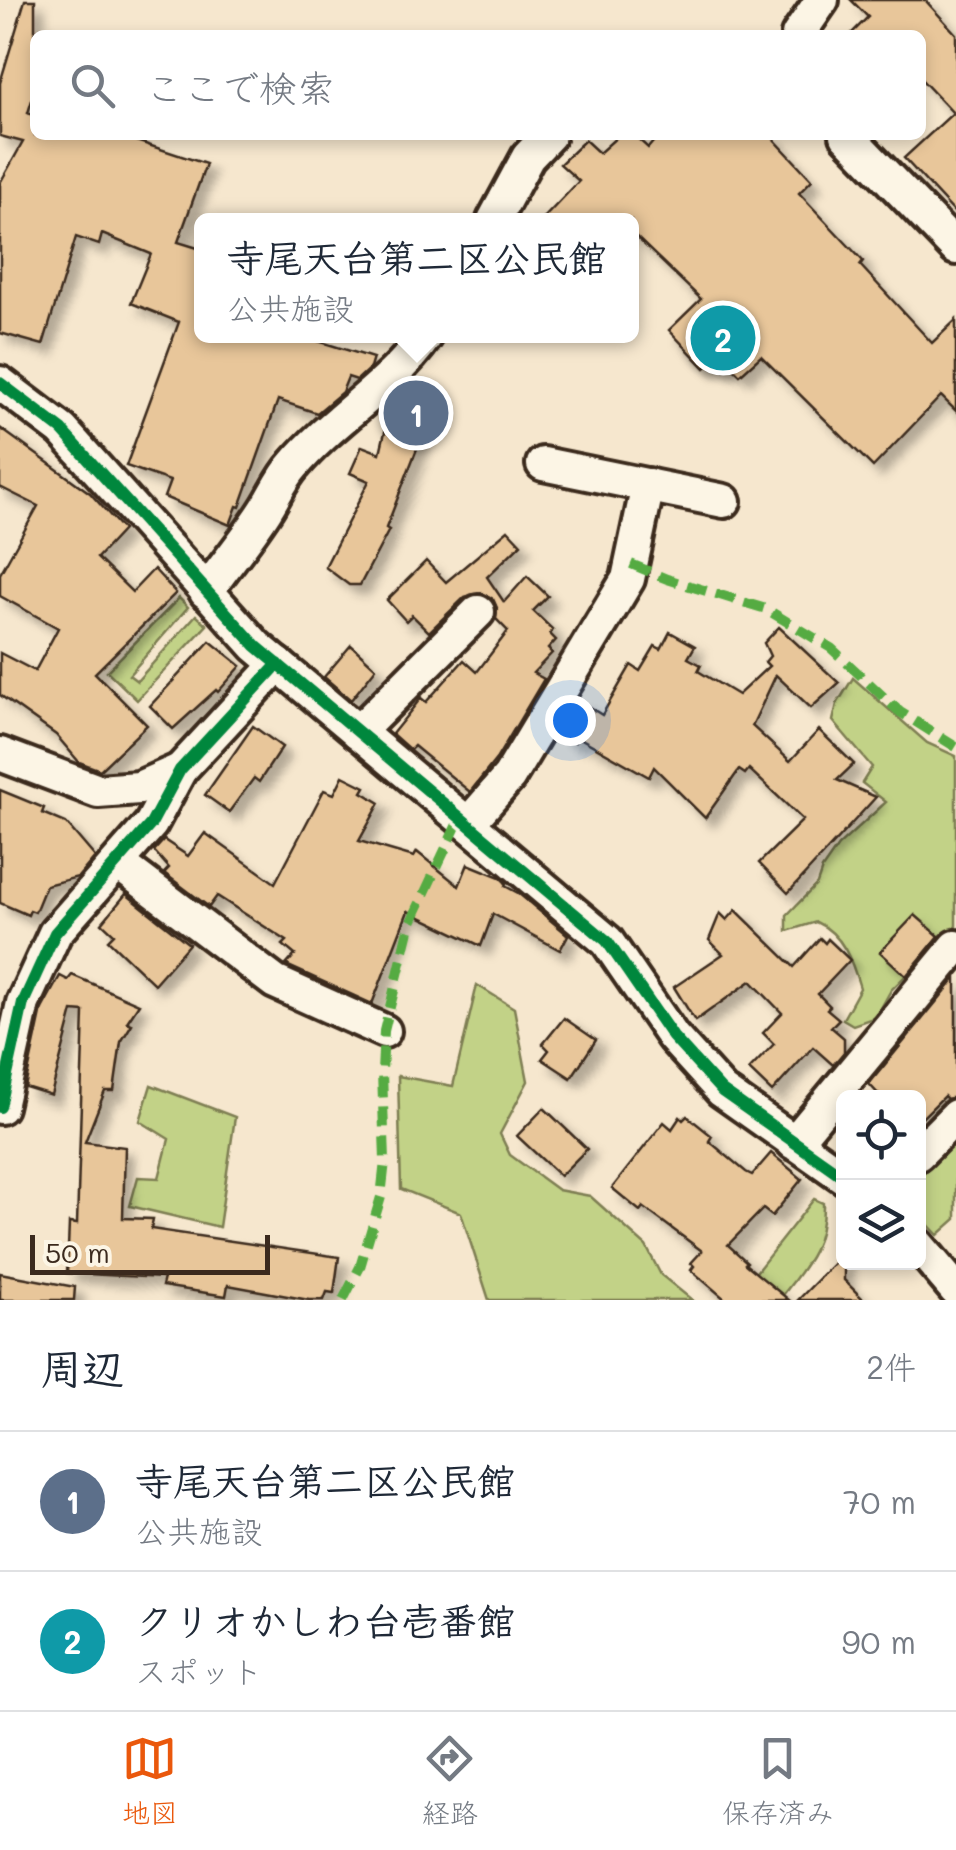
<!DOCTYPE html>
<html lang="ja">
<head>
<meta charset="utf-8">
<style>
	:root { --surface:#fff; --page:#f6f6f7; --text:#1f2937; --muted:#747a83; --line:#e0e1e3; --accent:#ea580c }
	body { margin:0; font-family:Mali,"Klee One",sans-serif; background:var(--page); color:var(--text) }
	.controls { position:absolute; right:30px; bottom:30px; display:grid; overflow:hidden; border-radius:15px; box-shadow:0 5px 15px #0003 }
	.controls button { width:90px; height:90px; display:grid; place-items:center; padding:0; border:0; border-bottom:2px solid var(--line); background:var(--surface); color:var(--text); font:50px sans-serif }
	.scale { position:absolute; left:30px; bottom:25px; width:240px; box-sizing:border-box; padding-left:10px; border:5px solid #3b2a1e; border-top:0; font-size:28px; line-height:35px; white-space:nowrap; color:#3b2a1e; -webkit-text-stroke:8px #fcf5e5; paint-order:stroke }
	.you { position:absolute; left:570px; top:720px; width:35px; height:35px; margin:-25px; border:8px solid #fff; border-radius:50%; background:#1a73e8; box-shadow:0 0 0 15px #1a73e833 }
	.badge { display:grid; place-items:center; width:65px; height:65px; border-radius:50%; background:var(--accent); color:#fff; font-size:32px; font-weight:700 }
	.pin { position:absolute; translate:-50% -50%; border:5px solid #fff; box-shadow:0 2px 10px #0006 }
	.popup { position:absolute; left:194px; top:213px; width:445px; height:130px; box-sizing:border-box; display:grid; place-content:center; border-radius:15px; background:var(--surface); filter:drop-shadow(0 2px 8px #0005); font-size:32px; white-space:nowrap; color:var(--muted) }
	.popup b { font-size:38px; color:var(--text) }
	.popup::after { content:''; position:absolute; left:50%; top:100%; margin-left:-20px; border:20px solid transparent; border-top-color:var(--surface) }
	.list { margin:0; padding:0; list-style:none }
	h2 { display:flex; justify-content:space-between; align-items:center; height:130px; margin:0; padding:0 40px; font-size:42px }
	h2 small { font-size:32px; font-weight:400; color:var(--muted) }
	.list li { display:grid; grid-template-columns:65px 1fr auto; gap:30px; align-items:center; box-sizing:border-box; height:140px; padding:0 40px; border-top:2px solid var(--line) }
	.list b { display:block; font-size:38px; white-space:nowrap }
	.list p { margin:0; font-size:32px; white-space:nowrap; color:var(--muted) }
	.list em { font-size:32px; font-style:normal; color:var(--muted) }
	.icon { flex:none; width:55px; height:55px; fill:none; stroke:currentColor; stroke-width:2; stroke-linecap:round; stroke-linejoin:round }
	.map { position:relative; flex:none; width:956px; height:1300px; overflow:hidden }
	.search { position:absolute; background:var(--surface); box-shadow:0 5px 15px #0003; left:30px; right:30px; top:30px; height:110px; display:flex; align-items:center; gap:25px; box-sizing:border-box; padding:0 35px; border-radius:15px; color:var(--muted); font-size:38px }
	.sheet { height:410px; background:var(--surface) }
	nav { display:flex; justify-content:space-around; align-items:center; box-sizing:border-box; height:140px; border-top:2px solid var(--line); background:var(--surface); font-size:28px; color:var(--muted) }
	nav a { display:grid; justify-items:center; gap:5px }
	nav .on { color:var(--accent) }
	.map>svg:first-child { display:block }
	.green { fill:#c2d287; stroke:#7e7e52; stroke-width:2.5 }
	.building { fill:#e8c69a; stroke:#3b2a1e; stroke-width:2.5; filter:url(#shadow) }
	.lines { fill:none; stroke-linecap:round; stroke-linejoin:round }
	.minor-casing { stroke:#3b2a1e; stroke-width:40 }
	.minor { stroke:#fcf5e5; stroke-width:32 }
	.quiet { stroke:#55ab43; stroke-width:10; stroke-dasharray:20 10; stroke-linecap:butt }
	.cycleway-casing { stroke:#fcf5e5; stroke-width:19 }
	.cycleway { stroke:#00873e; stroke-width:12 }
</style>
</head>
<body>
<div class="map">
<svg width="956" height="1300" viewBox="0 0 956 1300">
	<defs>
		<filter id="shadow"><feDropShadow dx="9" dy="9" stdDeviation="5" flood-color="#0004"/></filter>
	</defs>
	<rect width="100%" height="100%" fill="#f6e7ce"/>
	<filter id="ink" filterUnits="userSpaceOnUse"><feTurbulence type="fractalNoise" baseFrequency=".01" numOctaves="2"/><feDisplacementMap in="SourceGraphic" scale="20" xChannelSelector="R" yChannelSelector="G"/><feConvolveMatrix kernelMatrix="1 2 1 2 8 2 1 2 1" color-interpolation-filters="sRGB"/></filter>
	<g filter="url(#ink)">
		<g class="green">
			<path d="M 179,598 L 188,607 L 129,675 L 137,681 L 196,615 L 207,625 L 137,700 L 107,671 Z"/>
			<path d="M 853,678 L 927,743 L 956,756 L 956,926 L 891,990 L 876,1017 L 853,1025 L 843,1019 L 860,988 C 852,961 843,934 816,922 L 787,931 L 787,915 L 817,884 L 822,869 L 838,846 L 886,802 L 862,783 L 872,767 L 833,721 L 837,704 Z"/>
			<path d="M 477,985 L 514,1008 L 528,1081 L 500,1134 L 510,1155 L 558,1190 L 590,1196 L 646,1246 L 661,1275 L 692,1300 L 489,1300 L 461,1213 L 401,1189 L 398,1076 L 453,1086 Z"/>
			<path d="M 151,1085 L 235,1117 L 219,1227 L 130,1206 L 138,1177 L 159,1178 L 169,1139 L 140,1121 Z"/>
			<path d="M 956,1136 L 956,1219 L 938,1235 L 919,1215 L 918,1175 Z"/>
			<path d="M 814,1199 L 823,1203 C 824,1247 805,1266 779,1300 L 734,1300 Z"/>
		</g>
		<g class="building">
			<path d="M 25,0 L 35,0 L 35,90 L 28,113 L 35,116 L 35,135 L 118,135 L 206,164 L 178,242 L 201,249 L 201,336 L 302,336 L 373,358 L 370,368 L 357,380 L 348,377 L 342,392 L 317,413 L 278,400 L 240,507 L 237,506 L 230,525 L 164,497 L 170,481 L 126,466 L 179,322 L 131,303 L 151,254 L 102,234 L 99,245 L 76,237 L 43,345 L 0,333 L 0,183 L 23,142 L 0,136 L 0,83 Z"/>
			<path d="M 851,0 L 925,0 L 956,34 L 956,214 L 904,158 L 953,113 L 921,79 L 921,35 L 850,35 L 868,17 Z"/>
			<path d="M 619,135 L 634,135 L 648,148 L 659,135 L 770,135 L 812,180 L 799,193 L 863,261 L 860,265 L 932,343 L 956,320 L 956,411 L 941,396 L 873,467 L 761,356 L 740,375 L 731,366 L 724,371 L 713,361 L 705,368 L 669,330 L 701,299 L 631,232 L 631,220 L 542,220 L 579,181 L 560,164 L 585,140 L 599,153 Z"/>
			<path d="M 411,384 L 434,389 L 418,446 L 386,528 L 389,530 L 360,585 L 349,585 L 325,567 L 369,481 L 350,473 L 362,446 L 380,453 L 392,402 Z"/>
			<path d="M 0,428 L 90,493 L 123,530 L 97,558 L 132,592 L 154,569 L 176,593 L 95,673 L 147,725 L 100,770 L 79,762 L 56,735 L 0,695 L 0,653 L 35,671 L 58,628 L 0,596 L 0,574 L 38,506 L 0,487 Z"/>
			<path d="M 508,530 L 521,544 L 487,577 L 504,602 L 527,576 L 548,596 L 533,611 L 553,630 L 550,634 L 556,640 L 548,649 L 552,653 L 533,673 L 544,679 L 497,758 L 470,792 L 414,746 L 410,750 L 392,734 L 421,698 L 426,702 L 464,660 L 477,672 L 508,631 L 496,619 L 497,608 L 493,599 L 482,593 L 465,597 L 429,632 L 412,615 L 406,621 L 387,600 L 426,561 L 446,582 Z"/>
			<path d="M 779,627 L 839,683 L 811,708 L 776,675 L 752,726 L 790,761 L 819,730 L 854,764 L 837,780 L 876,797 L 788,893 L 759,863 L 803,820 L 749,769 L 745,774 L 739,770 L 705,818 L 654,767 L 649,777 L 578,737 L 575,742 L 559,732 L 578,700 L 602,715 L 631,665 L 640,671 L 655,646 L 661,649 L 670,632 L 695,646 L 688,658 L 701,665 L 698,671 L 738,695 L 769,666 L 765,662 L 770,656 L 764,643 Z"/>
			<path d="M 210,641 L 241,666 L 218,692 L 216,690 L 173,729 L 150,706 Z"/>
			<path d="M 351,645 L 376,668 L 351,700 L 324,677 Z"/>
			<path d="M 253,726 L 282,747 L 259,782 L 254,778 L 229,812 L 205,795 Z"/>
			<path d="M 343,776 L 365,787 L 362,792 L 380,803 L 359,841 L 414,857 L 417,852 L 459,886 L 468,864 L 500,877 L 506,883 L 505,886 L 518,893 L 568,935 L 560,950 L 493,914 L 481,946 L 408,911 L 372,1004 L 286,965 L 295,955 L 283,945 L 287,941 L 217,896 L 209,907 L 164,873 L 169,868 L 154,851 L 164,840 L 188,856 L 205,833 L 275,883 L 324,790 L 334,794 Z"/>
			<path d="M 0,790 L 44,808 L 42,813 L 66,823 L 95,857 L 78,877 L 46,885 L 35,912 L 30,910 L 28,915 L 0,903 Z"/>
			<path d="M 126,894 L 189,944 L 154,984 L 108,940 L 114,934 L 102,923 Z"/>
			<path d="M 736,910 L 794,967 L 820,938 L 825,943 L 828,939 L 850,960 L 818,994 L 830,1006 L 827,1009 L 839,1019 L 831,1027 L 844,1038 L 844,1052 L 833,1065 L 813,1047 L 772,1092 L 749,1070 L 774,1044 L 763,1033 L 782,1013 L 751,981 L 695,1021 L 674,987 L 723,954 L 709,940 L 720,913 L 727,920 Z"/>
			<path d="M 915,915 L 939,936 L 906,976 L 880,952 Z"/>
			<path d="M 72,975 L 139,1004 L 127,1022 L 132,1024 L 121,1042 L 114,1091 L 105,1091 L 85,1142 L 125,1147 L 123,1218 L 153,1219 L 151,1229 L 339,1257 L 334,1293 L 327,1292 L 324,1300 L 309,1300 L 228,1285 L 226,1296 L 162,1286 L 164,1278 L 67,1273 L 69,1223 L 77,1224 L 84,1012 L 73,1011 L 51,1095 L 25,1087 L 42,1009 L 60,976 L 68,980 Z"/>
			<path d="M 956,978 L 956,1097 L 947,1099 L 944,1096 L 918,1122 L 918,1098 L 882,1098 L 869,1084 Z"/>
			<path d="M 564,1018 L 596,1040 L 571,1078 L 542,1059 L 549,1050 L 543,1044 Z"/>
			<path d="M 544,1108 L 587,1149 L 560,1176 L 517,1136 Z"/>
			<path d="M 687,1116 L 712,1136 L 709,1141 L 746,1172 L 752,1175 L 771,1153 L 802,1179 L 772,1216 L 763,1209 L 728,1245 L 747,1262 L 745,1264 L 789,1300 L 726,1300 L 691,1270 L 694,1266 L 691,1263 L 702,1251 L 643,1207 L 640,1211 L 612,1188 L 664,1122 L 672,1129 L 680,1117 L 683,1120 Z"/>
			<path d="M 844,1253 L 844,1280 L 864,1300 L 798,1300 Z"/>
			<path d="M 0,1273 L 75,1287 L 74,1300 L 0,1300 Z"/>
		</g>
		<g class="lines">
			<defs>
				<g id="minor">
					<path d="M 798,35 L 822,0"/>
					<path d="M 847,135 L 956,248"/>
					<path d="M 494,220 L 528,157 L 549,135"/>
					<path d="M 0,383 L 62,430 L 256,646 L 607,941 L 673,1037 L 722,1091 L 844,1177"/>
					<path d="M 543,464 L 724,501"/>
					<path d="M 206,592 C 225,565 247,539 265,511 C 275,496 282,478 294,465 C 334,418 390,387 426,336"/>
					<path d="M 358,732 L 478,612"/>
					<path d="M 0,754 L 98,791 L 139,788 L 180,770"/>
					<path d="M 468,824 L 509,777 L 628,579 L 648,485"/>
					<path d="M 118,863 L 275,982 L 384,1031"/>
					<path d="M 0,1107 L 23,1003 L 55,933 L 151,824 L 180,770 L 278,664"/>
					<path d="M 794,1143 L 956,947"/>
					<path d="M 918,1154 L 956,1116"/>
					<path d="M 918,1245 L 956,1290"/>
				</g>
			</defs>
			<use href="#minor" class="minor-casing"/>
			<use href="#minor" class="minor"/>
			<g class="quiet">
				<path d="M 631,564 L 667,579 L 766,609 L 831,648 L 900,712 L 956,747"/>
				<path d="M 343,1300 L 360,1267 L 381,1197 L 385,1161 L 382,1072 L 384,1031 L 411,922 L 460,818"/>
			</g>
			<defs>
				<g id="cycleway">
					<path d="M 0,383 L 62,430 L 256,646 L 607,941 L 673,1037 L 722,1091 L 844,1177"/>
					<path d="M 0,1107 L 23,1003 L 55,933 L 151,824 L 180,770 L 278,664"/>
				</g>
			</defs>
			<use href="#cycleway" class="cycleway-casing"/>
			<use href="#cycleway" class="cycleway"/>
		</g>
	</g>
</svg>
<div class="controls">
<button><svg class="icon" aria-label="locate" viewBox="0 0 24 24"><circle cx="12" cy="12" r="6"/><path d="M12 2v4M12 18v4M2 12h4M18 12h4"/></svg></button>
<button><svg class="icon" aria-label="layers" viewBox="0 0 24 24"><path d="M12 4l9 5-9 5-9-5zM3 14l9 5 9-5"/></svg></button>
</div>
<div class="scale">50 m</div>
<div class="you"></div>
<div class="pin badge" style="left:416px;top:413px;background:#5c6f8a">1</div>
<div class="popup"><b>寺尾天台第二区公民館</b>公共施設</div>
<div class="pin badge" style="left:723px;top:338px;background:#0f9aa8">2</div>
<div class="search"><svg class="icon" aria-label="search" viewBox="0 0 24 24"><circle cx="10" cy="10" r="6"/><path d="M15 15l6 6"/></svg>ここで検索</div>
</div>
<section class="sheet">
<h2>周辺<small>2件</small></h2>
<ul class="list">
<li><span class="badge" style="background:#5c6f8a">1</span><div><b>寺尾天台第二区公民館</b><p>公共施設</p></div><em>70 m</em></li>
<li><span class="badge" style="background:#0f9aa8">2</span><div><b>クリオかしわ台壱番館</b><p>スポット</p></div><em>90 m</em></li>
</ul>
</section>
<nav>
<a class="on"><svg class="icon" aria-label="map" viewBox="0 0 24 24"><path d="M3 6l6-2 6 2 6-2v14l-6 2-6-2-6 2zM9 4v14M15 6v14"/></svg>地図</a>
<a><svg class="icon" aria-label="directions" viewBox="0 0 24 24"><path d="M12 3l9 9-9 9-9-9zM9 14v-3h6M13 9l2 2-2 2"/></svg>経路</a>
<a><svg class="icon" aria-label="saved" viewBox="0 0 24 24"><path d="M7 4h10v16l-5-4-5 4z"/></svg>保存済み</a>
</nav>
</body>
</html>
